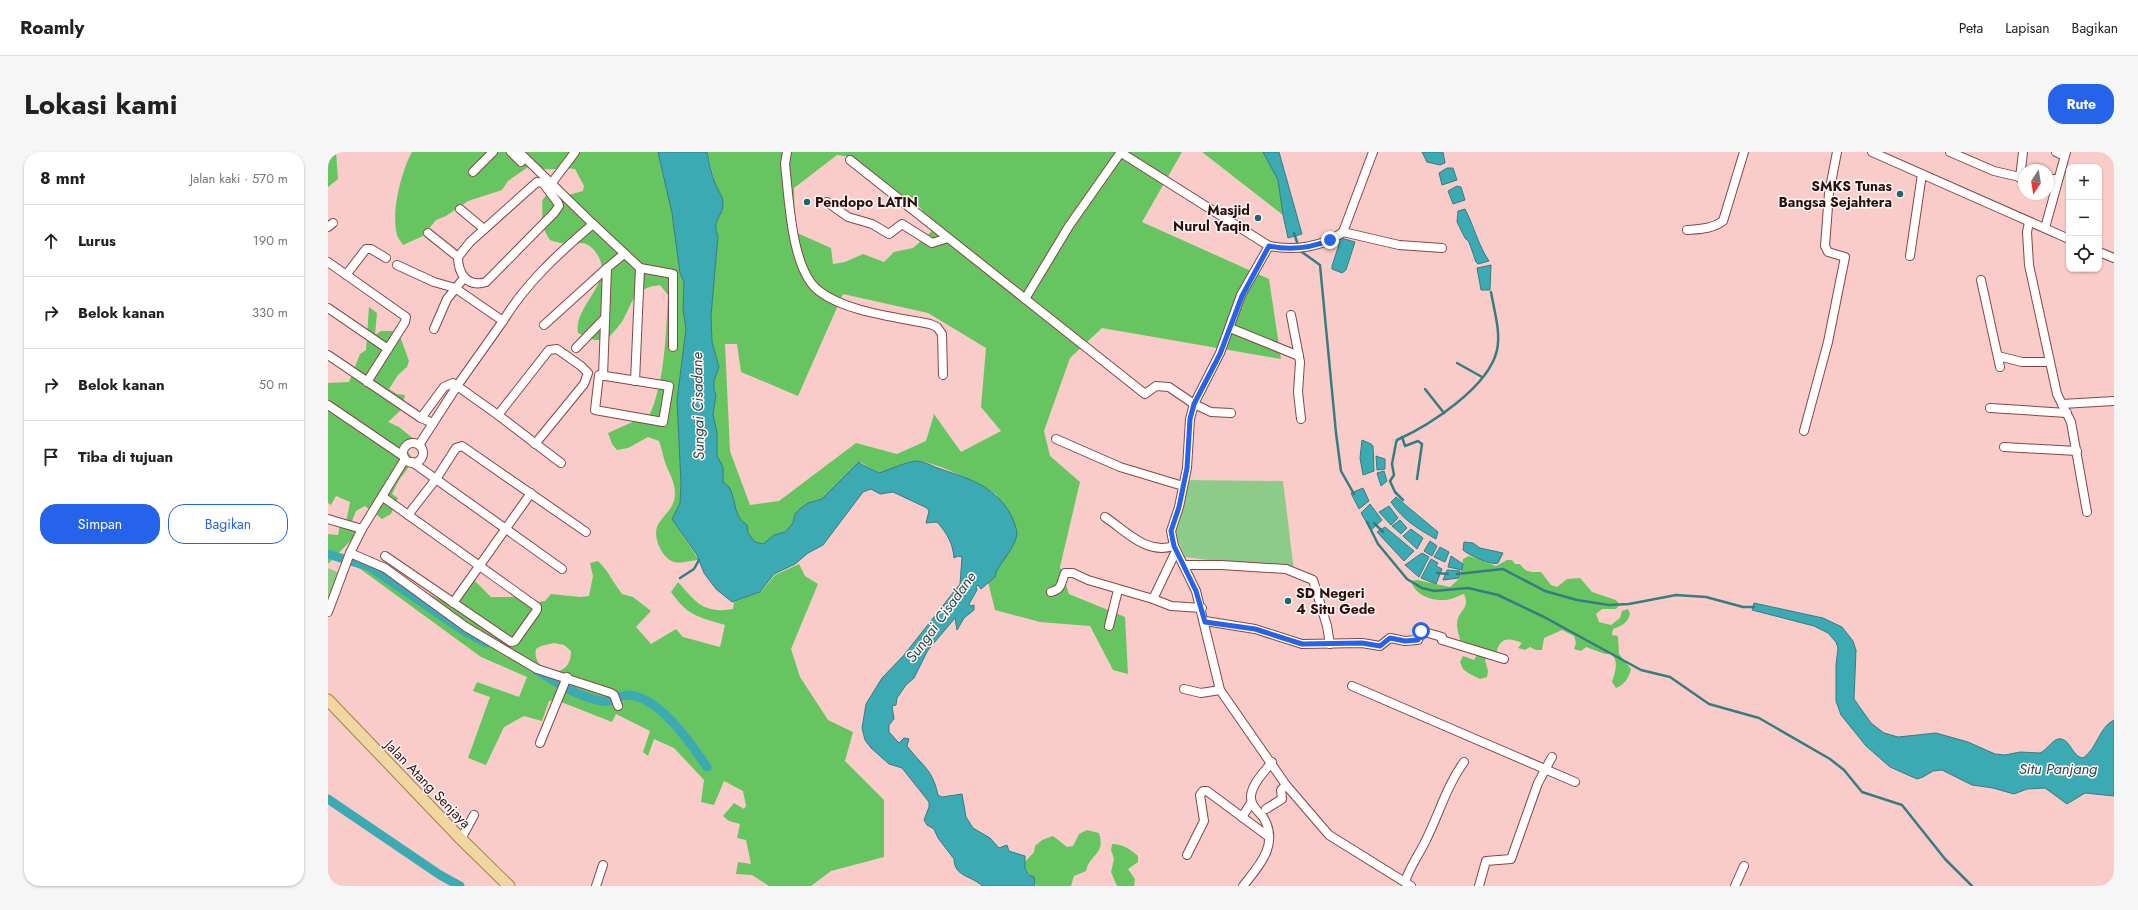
<!DOCTYPE html>
<html lang="id">
<head>
<meta charset="utf-8">
<style>
	:root { --surface:#fff; --page:#f6f6f6; --text:#202124; --muted:#757577; --line:#e0e0e0; --accent:#2563eb }
	body { margin:0; font-family:Jost,sans-serif; background:var(--page); color:var(--text) }
	.controls { position:absolute; right:12px; top:12px; display:grid; overflow:hidden; border-radius:8px; box-shadow:0 1px 3px #0004 }
	.controls button { width:36px; height:36px; display:grid; place-items:center; padding:0; border:0; border-bottom:1px solid var(--line); background:var(--surface); color:var(--text); font:20px sans-serif }
	.compass { position:absolute; left:1690px; top:12px; width:36px; height:36px; border-radius:50%; background:var(--surface); box-shadow:0 1px 3px #0004; rotate:192deg }
	.stop { position:absolute; width:12px; height:12px; margin:-9px; border:3px solid #2563eb; border-radius:50%; background:#fff }
	.stop.end { background:#2563eb; border-color:#fff; box-shadow:0 1px 4px #0008 }
	.list { margin:0; padding:0; list-style:none }
	h2 { display:flex; justify-content:space-between; align-items:center; height:52px; margin:0; padding:0 16px; font-size:17px }
	h2 small { font-size:13px; font-weight:400; color:var(--muted) }
	.list li { display:grid; grid-template-columns:26px 1fr auto; gap:12px; align-items:center; box-sizing:border-box; height:72px; padding:0 16px; border-top:1px solid var(--line) }
	.list b { display:block; font-size:15px; white-space:nowrap }
	.list em { font-size:13px; font-style:normal; color:var(--muted) }
	.actions { display:flex; gap:8px; padding:12px 16px }
	.actions a { flex:1; padding:9px 0; border:1px solid var(--accent); border-radius:16px; text-align:center; font-size:14px; color:var(--accent) }
	.actions .main { background:var(--accent); color:#fff }
	.icon { flex:none; width:22px; height:22px; fill:none; stroke:currentColor; stroke-width:2; stroke-linecap:round; stroke-linejoin:round }
	.map { position:relative; flex:none; width:1786px; height:734px; overflow:hidden; border-radius:16px }
	header { display:flex; align-items:center; gap:24px; box-sizing:border-box; height:56px; padding:0 20px; background:var(--surface); border-bottom:1px solid var(--line) }
	header strong { font-size:19px }
	nav { display:flex; gap:22px; margin-inline-start:auto; font-size:14px }
	.intro { display:flex; align-items:center; justify-content:space-between; box-sizing:border-box; height:96px; padding:0 24px }
	h1 { margin:0; font-size:28px }
	.button { padding:10px 18px; border-radius:16px; background:var(--accent); color:#fff; font-size:14px; font-weight:700 }
	main { display:flex; gap:24px; padding:0 24px }
	aside { flex:1; background:var(--surface); border-radius:16px; box-shadow:0 1px 3px #0004 }
	.map>svg:first-child { display:block }
	.green { fill:#8dcc88 }
	.forest { fill:#66c561; fill-rule:evenodd }
	.water { fill:#3baab3; stroke:#367c82 }
	.lines { fill:none; stroke-linecap:round; stroke-linejoin:round }
	.stream { stroke:#367c82; stroke-width:2.5 }
	.canal { stroke:#3baab3; stroke-width:9 }
	.minor-casing { stroke:#854745; stroke-width:10 }
	.major-casing { stroke:#a68045; stroke-width:13 }
	.minor { stroke:#fff; stroke-width:8 }
	.major { stroke:#f2d6a1; stroke-width:11 }
	.route { stroke:#2563eb; stroke-width:5 }
	.poi-dot { fill:#1c686e; stroke:#fff7f6; stroke-width:1.5 }
	.labels { text-anchor:middle; stroke-width:3; stroke-linejoin:round; paint-order:stroke }
	.poi-label { font-size:14px; font-weight:bold; fill:#2a1110; stroke:#fff7f6; text-anchor:end }
	.street-label { font-size:14px; fill:#2a1110; stroke:#fff7f6 }
	.water-label { font-size:15px; font-style:italic; fill:#2a4a4d; stroke:#fff7f6 }
</style>
</head>
<body>
<header>
<strong>Roamly</strong>
<nav><a>Peta</a><a>Lapisan</a><a>Bagikan</a></nav>
</header>
<div class="intro"><h1>Lokasi kami</h1><a class="button">Rute</a></div>
<main>
<aside>
<h2>8 mnt<small>Jalan kaki · 570 m</small></h2>
<ul class="list">
<li><svg class="icon" aria-label="ahead" viewBox="0 0 24 24"><path d="M12 20V5M6 11l6-6 6 6"/></svg><div><b>Lurus</b></div><em>190 m</em></li>
<li><svg class="icon" aria-label="right" viewBox="0 0 24 24"><path d="M7 20v-9h11M14 6l5 5-5 5"/></svg><div><b>Belok kanan</b></div><em>330 m</em></li>
<li><svg class="icon" aria-label="right" viewBox="0 0 24 24"><path d="M7 20v-9h11M14 6l5 5-5 5"/></svg><div><b>Belok kanan</b></div><em>50 m</em></li>
<li><svg class="icon" aria-label="arrive" viewBox="0 0 24 24"><path d="M6 21V4h12l-3 4 3 4H6"/></svg><div><b>Tiba di tujuan</b></div></li>
</ul>
<div class="actions"><a class="main">Simpan</a><a>Bagikan</a></div>
</aside>
<div class="map">
<svg width="1786" height="734" viewBox="0 0 1786 734">
	<rect width="100%" height="100%" fill="#f9ccc9"/>
	<g class="green">
		<path d="M 859,328 L 955,329 L 966,419 L 857,405 L 846,380 Z"/>
		<path d="M 0,416 L 14,422 L 0,450 Z"/>
	</g>
	<g class="forest">
		<path d="M 0,0 L 8,0 L 10,27 L 0,35 Z"/>
		<path d="M 84,0 L 330,0 L 344,61 L 352,121 L 356,130 L 355,157 L 358,177 L 349,248 L 353,331 L 352,351 L 344,367 L 371,408 C 364,408 353,412 346,410 C 333,406 323,382 331,371 C 338,360 346,357 347,342 C 347,330 342,323 338,313 C 335,305 334,297 331,289 L 320,285 L 300,296 L 289,298 L 284,292 L 280,281 L 309,268 L 320,266 C 337,233 338,180 340,143 L 332,133 C 305,136 306,148 295,168 C 291,175 284,181 279,188 L 266,188 L 250,181 C 245,153 288,131 269,102 C 266,97 260,92 255,91 C 252,91 248,92 246,92 C 237,93 229,90 222,88 C 210,70 216,67 214,49 L 221,39 L 240,43 L 255,39 L 256,34 L 247,17 C 231,15 216,20 200,15 L 180,29 L 174,38 L 140,49 L 118,64 L 108,68 L 95,84 L 75,93 C 73,90 70,86 69,83 C 63,60 73,20 84,0 Z"/>
		<path d="M 379,0 L 854,0 L 814,70 L 941,127 L 953,207 L 774,176 L 742,206 L 716,279 L 722,304 L 752,330 L 732,415 L 741,442 L 797,465 L 800,522 L 785,518 L 762,474 L 712,470 L 667,458 L 660,430 L 667,425 L 669,343 C 654,332 607,310 590,309 C 580,309 561,318 551,321 L 532,310 L 494,347 L 480,351 L 467,362 L 465,371 L 457,380 L 446,383 L 435,392 L 427,390 L 420,381 L 418,373 L 414,370 L 406,355 L 405,346 L 395,330 L 395,319 L 389,304 L 389,281 L 385,262 L 388,243 L 386,238 L 386,229 L 391,215 L 384,190 L 383,164 L 390,84 C 386,73 387,68 394,59 ZM 509,3 L 524,5 L 544,21 L 568,51 C 594,48 595,58 604,79 L 585,96 L 566,100 L 556,110 L 535,102 L 517,110 L 505,112 L 503,96 L 467,80 L 466,36 ZM 515,142 L 600,161 L 658,196 L 653,255 L 673,279 L 633,300 L 606,262 L 598,289 L 569,302 L 528,291 L 451,349 L 422,353 L 402,299 L 397,192 L 409,192 L 413,220 L 470,244 Z"/>
		<path d="M 874,0 L 935,0 L 950,28 L 955,63 Z"/>
		<path d="M 41,155 L 49,161 L 47,183 L 53,179 L 66,179 L 73,187 L 81,209 L 79,215 L 70,223 L 61,237 L 69,242 L 77,243 L 73,258 L 60,270 L 71,275 L 86,287 L 79,299 L 86,308 L 71,328 L 64,342 L 70,346 L 63,362 L 54,367 L 37,354 L 28,359 L 24,369 L 28,383 L 0,412 L 0,382 L 10,383 L 12,372 L 18,371 L 22,350 L 8,344 L 3,353 L 0,351 L 0,231 L 21,230 L 32,202 L 38,198 Z"/>
		<path d="M 1141,404 L 1168,414 L 1179,408 L 1184,408 L 1187,412 L 1192,412 C 1198,421 1203,420 1213,420 L 1223,433 L 1229,435 L 1239,427 L 1252,426 L 1264,440 L 1288,448 L 1292,453 L 1288,457 L 1274,457 L 1268,462 L 1271,470 L 1283,473 L 1292,466 L 1294,459 L 1300,457 L 1302,462 C 1299,472 1293,474 1285,477 L 1284,483 L 1290,484 L 1291,502 L 1303,517 C 1301,526 1296,533 1288,536 L 1284,530 C 1287,520 1291,511 1284,502 L 1277,502 L 1258,495 L 1253,499 L 1246,497 L 1248,491 L 1246,484 L 1234,478 L 1216,486 L 1214,498 L 1208,498 L 1202,495 L 1197,498 L 1190,496 L 1194,491 C 1180,485 1171,485 1168,503 L 1161,504 L 1157,508 L 1160,519 L 1159,525 L 1152,527 L 1140,521 L 1135,517 L 1132,510 L 1135,504 L 1146,508 L 1149,503 L 1134,494 C 1132,487 1129,479 1129,472 C 1129,458 1143,458 1136,442 C 1130,444 1123,448 1117,448 C 1103,449 1087,443 1083,429 L 1089,428 L 1122,435 L 1132,426 L 1135,407 Z"/>
		<path d="M 20,408 L 40,410 L 124,454 L 143,425 L 163,445 L 194,445 L 198,452 L 217,449 L 223,442 L 252,445 L 261,444 L 265,424 L 262,411 L 270,409 C 281,420 285,430 294,442 L 305,445 L 323,459 L 308,475 L 323,492 L 348,477 L 355,485 L 392,495 L 397,473 C 370,465 360,464 343,440 L 350,430 C 368,450 375,462 405,457 L 406,450 L 433,440 L 447,423 L 471,412 L 477,424 L 490,432 L 463,497 L 472,525 L 500,568 L 525,580 L 517,609 L 556,648 L 556,705 L 503,719 L 483,734 L 441,734 L 424,723 L 408,722 L 410,710 L 423,712 L 418,688 L 409,686 L 412,672 L 401,669 L 395,664 L 406,651 L 416,657 L 418,654 L 415,639 L 396,629 L 386,653 L 373,650 L 376,628 L 346,596 L 326,587 L 320,604 L 315,600 L 322,579 L 288,562 L 284,570 L 228,548 L 221,549 L 214,569 L 196,564 L 176,575 L 158,613 L 140,606 L 162,545 L 145,539 L 149,530 L 191,545 L 199,525 L 153,505 ZM 226,491 L 236,493 L 243,499 C 243,532 203,520 208,497 L 213,494 Z"/>
		<path d="M 759,678 L 771,681 C 778,703 762,701 758,719 L 746,724 L 743,734 L 709,734 L 695,712 L 706,700 L 707,694 L 714,688 L 725,684 L 739,695 L 745,694 L 751,682 Z"/>
		<path d="M 784,692 C 795,692 802,697 810,704 L 810,710 L 800,717 L 807,727 L 806,734 L 789,734 L 783,720 L 786,707 L 783,698 Z"/>
	</g>
	<g class="water">
		<path d="M 330,0 L 379,0 C 381,10 383,21 387,31 C 389,37 395,44 395,51 C 395,66 383,67 390,84 L 383,164 L 384,190 L 391,215 L 386,229 L 386,238 L 388,243 L 385,262 L 389,281 L 389,304 L 395,315 L 395,330 C 398,332 402,335 403,339 C 408,351 406,365 419,373 L 420,381 L 427,390 L 435,392 L 446,383 L 457,380 L 465,371 L 467,362 L 472,357 L 480,351 L 494,347 L 531,310 L 533,312 L 551,321 C 561,318 580,309 589,309 C 596,310 601,312 607,315 C 638,326 667,332 684,365 C 686,370 689,377 689,382 C 687,395 674,409 668,420 L 667,425 L 653,437 L 650,433 L 648,435 L 649,438 L 641,452 L 642,454 L 646,453 L 646,458 L 636,466 L 629,478 L 627,466 L 600,498 L 586,526 L 578,533 L 569,546 L 568,553 L 564,554 L 566,567 L 561,573 L 561,580 L 571,591 L 576,586 L 581,587 L 579,594 C 595,615 604,616 610,643 L 614,645 L 634,642 L 638,665 L 645,676 L 662,686 L 671,696 L 679,693 L 681,699 L 697,704 L 697,716 L 701,723 L 706,725 L 707,734 L 654,734 C 645,724 626,725 626,707 L 610,686 L 606,677 L 599,673 L 596,668 L 601,655 L 601,650 L 574,616 L 561,612 L 543,596 L 537,588 L 534,576 L 538,552 L 554,526 L 576,503 L 632,432 L 634,405 L 630,404 L 626,406 C 625,392 619,381 609,370 L 598,371 L 601,359 L 599,356 L 565,340 L 552,342 L 543,337 L 535,340 L 495,393 L 480,401 L 467,412 L 446,422 L 432,440 L 404,450 L 388,437 L 376,421 L 369,403 L 344,367 L 352,351 L 353,331 L 349,248 L 358,177 L 355,157 L 356,130 L 352,121 L 344,61 Z"/>
		<path d="M 935,0 L 951,0 L 974,82 L 960,86 L 955,63 L 950,28 Z"/>
		<path d="M 1094,0 L 1115,0 L 1117,11 L 1112,13 L 1099,10 Z"/>
		<path d="M 1119,16 L 1125,16 L 1129,28 L 1114,33 L 1111,21 Z"/>
		<path d="M 1129,34 L 1133,35 L 1137,48 L 1125,52 L 1120,39 Z"/>
		<path d="M 1137,57 C 1146,74 1150,93 1161,109 L 1150,112 L 1148,110 L 1141,90 L 1137,86 L 1129,70 L 1130,59 Z"/>
		<path d="M 1013,86 L 1027,90 L 1018,118 L 1014,121 L 1004,117 L 1004,114 Z"/>
		<path d="M 1163,113 L 1162,138 L 1153,138 L 1149,116 Z"/>
		<path d="M 1034,288 L 1043,292 L 1045,294 L 1046,319 L 1035,323 L 1032,306 Z"/>
		<path d="M 1048,304 L 1057,307 L 1057,317 L 1049,318 Z"/>
		<path d="M 1056,319 L 1059,329 L 1053,334 L 1049,321 Z"/>
		<path d="M 1035,336 L 1041,349 L 1031,357 L 1023,341 Z"/>
		<path d="M 1068,345 L 1110,380 L 1108,387 C 1090,377 1075,368 1063,350 Z"/>
		<path d="M 1042,352 L 1054,368 L 1043,378 L 1033,361 Z"/>
		<path d="M 1061,354 L 1070,366 L 1063,373 L 1051,360 Z"/>
		<path d="M 1072,368 L 1079,376 L 1073,382 L 1064,374 Z"/>
		<path d="M 1057,375 L 1086,399 L 1076,409 L 1049,380 Z"/>
		<path d="M 1083,377 L 1095,386 L 1089,397 L 1075,384 Z"/>
		<path d="M 1102,389 L 1109,394 L 1104,404 L 1096,399 Z"/>
		<path d="M 1136,390 L 1145,391 L 1152,396 L 1175,401 L 1170,411 C 1163,414 1141,403 1135,398 Z"/>
		<path d="M 1112,395 L 1121,400 L 1117,410 L 1106,405 Z"/>
		<path d="M 1094,401 L 1101,405 L 1091,425 L 1077,413 Z"/>
		<path d="M 1123,404 L 1135,412 L 1134,418 L 1120,415 Z"/>
		<path d="M 1103,407 L 1110,411 L 1108,414 L 1114,417 L 1108,432 L 1093,426 Z"/>
		<path d="M 1119,418 L 1132,419 L 1131,426 L 1115,428 Z"/>
		<path d="M 1426,451 L 1495,466 L 1514,475 L 1525,489 L 1528,498 L 1526,547 L 1543,571 L 1556,581 L 1570,585 L 1608,581 L 1640,590 L 1667,602 L 1677,603 L 1692,600 L 1712,601 C 1719,598 1723,589 1730,587 C 1742,585 1744,605 1755,606 C 1769,597 1771,575 1786,568 L 1786,644 L 1757,641 L 1739,652 L 1717,636 L 1699,637 L 1686,642 L 1665,636 L 1644,633 L 1614,618 L 1605,619 L 1595,625 L 1589,627 L 1562,615 L 1538,594 L 1513,563 L 1508,549 L 1508,513 L 1510,496 L 1508,490 L 1500,481 L 1486,474 L 1424,458 Z"/>
	</g>
	<g class="lines">
		<g class="stream">
			<path d="M 966,81 L 970,93"/>
			<path d="M 971,98 L 992,113 L 1008,281 L 1013,319 L 1026,342"/>
			<path d="M 1129,211 L 1154,225"/>
			<path d="M 1097,237 L 1116,261"/>
			<path d="M 1074,285 L 1077,294 L 1090,289 L 1094,292 L 1089,327"/>
			<path d="M 1075,348 L 1067,340 L 1062,329 L 1066,323 L 1064,312 L 1068,291 L 1069,288 C 1102,273 1161,235 1169,198 C 1173,180 1166,158 1163,140"/>
			<path d="M 1039,370 L 1050,392 L 1079,427 L 1094,436 L 1106,439 L 1140,436 L 1170,443 L 1216,465 L 1313,518 L 1342,525 L 1381,552 L 1431,566 L 1502,607 L 1516,618 L 1534,640 L 1574,653 L 1617,707 L 1644,734"/>
			<path d="M 1046,371 L 1055,380"/>
			<path d="M 1109,421 L 1120,422"/>
			<path d="M 1129,422 L 1175,417 L 1217,439 L 1249,448 L 1281,453 L 1301,452 L 1348,443 L 1378,445 L 1415,455 L 1426,455"/>
			<path d="M 352,426 L 366,417 L 371,408"/>
		</g>
		<g class="canal">
			<path d="M 0,402 L 42,415 L 136,479 L 158,491"/>
			<path d="M 208,518 C 228,530 250,545 274,549 C 282,551 291,543 300,543 C 331,544 363,592 379,615"/>
			<path d="M 0,647 L 112,723 L 132,734"/>
		</g>
		<defs>
			<g id="minor">
				<path d="M 183,0 L 193,10"/>
				<path d="M 459,0 L 457,12 C 461,45 463,118 491,139 C 518,160 568,165 602,172 L 609,175 L 614,182 L 615,223"/>
				<path d="M 792,0 L 941,94 C 966,99 995,95 1015,80 L 1045,0"/>
				<path d="M 1544,0 L 1741,87"/>
				<path d="M 1622,0 L 1666,19 L 1696,26"/>
				<path d="M 1728,0 L 1736,4"/>
				<path d="M 522,8 L 817,242 L 828,234 L 841,235 L 866,252 L 883,260 L 903,261"/>
				<path d="M 145,20 L 165,0"/>
				<path d="M 1692,26 L 1695,0"/>
				<path d="M 1720,27 L 1730,27"/>
				<path d="M 209,30 L 215,31 L 230,51 L 231,54 L 226,61 L 158,130 C 139,136 130,121 130,105 L 142,90 Z"/>
				<path d="M 223,32 L 247,0"/>
				<path d="M 499,50 L 520,65 L 544,72 L 561,82 L 574,72 L 604,91 L 620,86"/>
				<path d="M 132,57 L 156,77"/>
				<path d="M 1701,70 L 1699,80 L 1701,113 L 1729,242 L 1743,270 L 1759,360"/>
				<path d="M 265,72 L 312,116 L 307,229"/>
				<path d="M 0,75 L 5,71"/>
				<path d="M 1717,76 L 1738,0"/>
				<path d="M 1359,78 C 1372,77 1384,77 1395,69 L 1416,0"/>
				<path d="M 1015,80 L 1071,93 L 1114,96"/>
				<path d="M 100,81 L 130,105"/>
				<path d="M 941,94 L 913,143 L 892,201 L 866,252 L 862,267 L 859,316 L 851,355 L 843,379 L 846,394 L 868,439 L 892,538 L 958,633 L 1001,683 L 1083,734"/>
				<path d="M 1771,100 L 1786,106"/>
				<path d="M 1582,104 L 1594,22"/>
				<path d="M 0,110 L 78,165 L 77,170 L 39,230"/>
				<path d="M 69,113 L 106,130 L 127,136 L 175,169 L 129,234 L 91,293"/>
				<path d="M 312,116 L 345,122 L 345,195"/>
				<path d="M 18,123 L 38,97 L 43,97 L 58,106"/>
				<path d="M 1653,128 L 1672,215"/>
				<path d="M 697,147 L 741,74 L 793,0"/>
				<path d="M 0,156 L 60,197"/>
				<path d="M 963,163 L 972,210 L 970,240 L 973,267"/>
				<path d="M 175,169 C 198,131 231,101 265,72 L 191,0"/>
				<path d="M 216,173 L 279,116"/>
				<path d="M 902,176 L 971,204"/>
				<path d="M 106,177 L 119,147 L 136,126"/>
				<path d="M 248,196 L 277,166"/>
				<path d="M 0,203 L 93,266 L 105,271"/>
				<path d="M 1670,204 L 1694,210 L 1722,210"/>
				<path d="M 271,223 L 341,234 L 335,270 L 267,258 Z"/>
				<path d="M 275,224 L 279,116 L 296,102"/>
				<path d="M 1734,252 L 1786,249"/>
				<path d="M 0,253 L 75,304"/>
				<path d="M 1662,256 L 1739,261"/>
				<path d="M 170,263 L 221,198 L 229,197 L 253,214 L 260,221 L 256,232 L 207,292"/>
				<path d="M 93,266 L 116,235 L 125,231 L 170,263 L 233,311"/>
				<path d="M 1476,279 L 1500,190 L 1517,105 L 1500,100 L 1497,94 L 1501,41 L 1509,0"/>
				<path d="M 728,287 L 792,315 L 855,334"/>
				<circle cx="85" cy="301" r="10"/>
				<path d="M 1676,295 L 1749,299"/>
				<path d="M 84,310 L 234,417"/>
				<path d="M 55,345 L 209,455 L 209,458 L 187,489 L 183,490 L 57,404"/>
				<path d="M 80,363 L 108,327 L 128,296 L 134,294 L 258,380"/>
				<path d="M 777,365 C 798,379 818,403 846,394"/>
				<path d="M 0,367 L 34,377"/>
				<path d="M 22,401 L 57,416 L 138,475 L 209,517 L 283,541 L 286,543 L 290,554"/>
				<path d="M 856,413 L 893,413 L 958,417 L 985,428 L 999,474 L 1002,492"/>
				<path d="M 723,440 C 735,437 733,430 737,421 L 745,421 L 760,428 L 825,447 L 843,454 L 874,456"/>
				<path d="M 825,447 L 848,399"/>
				<path d="M 125,451 L 203,341"/>
				<path d="M 0,460 L 22,401 L 34,377 L 77,307"/>
				<path d="M 877,469 L 927,477 L 974,492 L 1034,491 L 1052,494 L 1062,486 L 1077,489 L 1090,488 L 1093,479 L 1114,485 L 1114,488 L 1176,507"/>
				<path d="M 781,474 L 790,438"/>
				<path d="M 1024,534 L 1247,630"/>
				<path d="M 856,537 L 873,541 L 892,538"/>
				<path d="M 212,591 L 239,525"/>
				<path d="M 938,657 L 954,647 L 953,638 L 958,633"/>
				<path d="M 914,665 L 923,651"/>
				<path d="M 133,687 L 146,663"/>
				<path d="M 859,703 L 876,669 L 872,643 L 875,639 L 879,639 L 941,685"/>
				<path d="M 1077,730 C 1082,714 1091,703 1098,688 C 1111,662 1119,633 1136,610"/>
				<path d="M 268,734 L 275,713"/>
				<path d="M 915,734 C 931,714 952,692 935,665 C 930,659 922,653 923,644 C 924,632 936,620 944,610"/>
				<path d="M 1151,734 L 1158,709 L 1183,707 L 1210,631 L 1224,605"/>
				<path d="M 1407,734 L 1416,714"/>
			</g>
			<path id="major" d="M 0,548 L 133,687 L 181,734"/>
		</defs>
		<use href="#minor" class="minor-casing"/>
		<use href="#major" class="major-casing"/>
		<use href="#minor" class="minor"/>
		<use href="#major" class="major"/>
	</g>
	<g class="lines">
		<path class="route" d="M 1002,88 C 983,96 961,98 941,94 L 914,144 L 892,202 L 866,252 L 862,267 L 859,316 L 851,355 L 843,379 L 846,394 L 868,439 L 877,470 L 927,477 L 974,492 L 1034,491 L 1052,494 L 1062,486 L 1077,489 L 1090,488 L 1093,479"/>
	</g>
	<g class="poi-dot">
		<circle cx="1572" cy="42" r="4"/>
		<circle cx="479" cy="50" r="4"/>
		<circle cx="930" cy="66" r="4"/>
		<circle cx="960" cy="449" r="4"/>
	</g>
	<g class="labels">
		<g class="poi-label">
			<text x="1564" y="39">SMKS Tunas<tspan x="1564" dy="16">Bangsa Sejahtera</tspan></text>
			<text x="487" y="55" text-anchor="start">Pendopo LATIN</text>
			<text x="922" y="63">Masjid<tspan x="922" dy="16">Nurul Yaqin</tspan></text>
			<text x="968" y="446" text-anchor="start">SD Negeri<tspan x="968" dy="16">4 Situ Gede</tspan></text>
		</g>
		<g class="street-label">
			<text transform="translate(100 632) rotate(46)" y="5">Jalan Atang Senjaya</text>
		</g>
		<g class="water-label">
			<text transform="translate(370 254) rotate(-91)" y="5">Sungai Cisadane</text>
			<text transform="translate(613 465) rotate(-54)" y="5">Sungai Cisadane</text>
			<text x="1730" y="622">Situ Panjang</text>
		</g>
	</g>
</svg>
<div class="controls">
<button>+</button>
<button>−</button>
<button><svg class="icon" aria-label="locate" viewBox="0 0 24 24"><circle cx="12" cy="12" r="6"/><path d="M12 2v4M12 18v4M2 12h4M18 12h4"/></svg></button>
</div>
<svg class="compass" viewBox="-18 -18 36 36"><path d="M0-13l5 13h-10z" fill="#e53935"/><path d="M0 13l5-13h-10z" fill="#757577"/></svg>
<div class="stop" style="left:1093px;top:479px"></div>
<div class="stop end" style="left:1002px;top:88px"></div>
</div>
</main>
</body>
</html>
